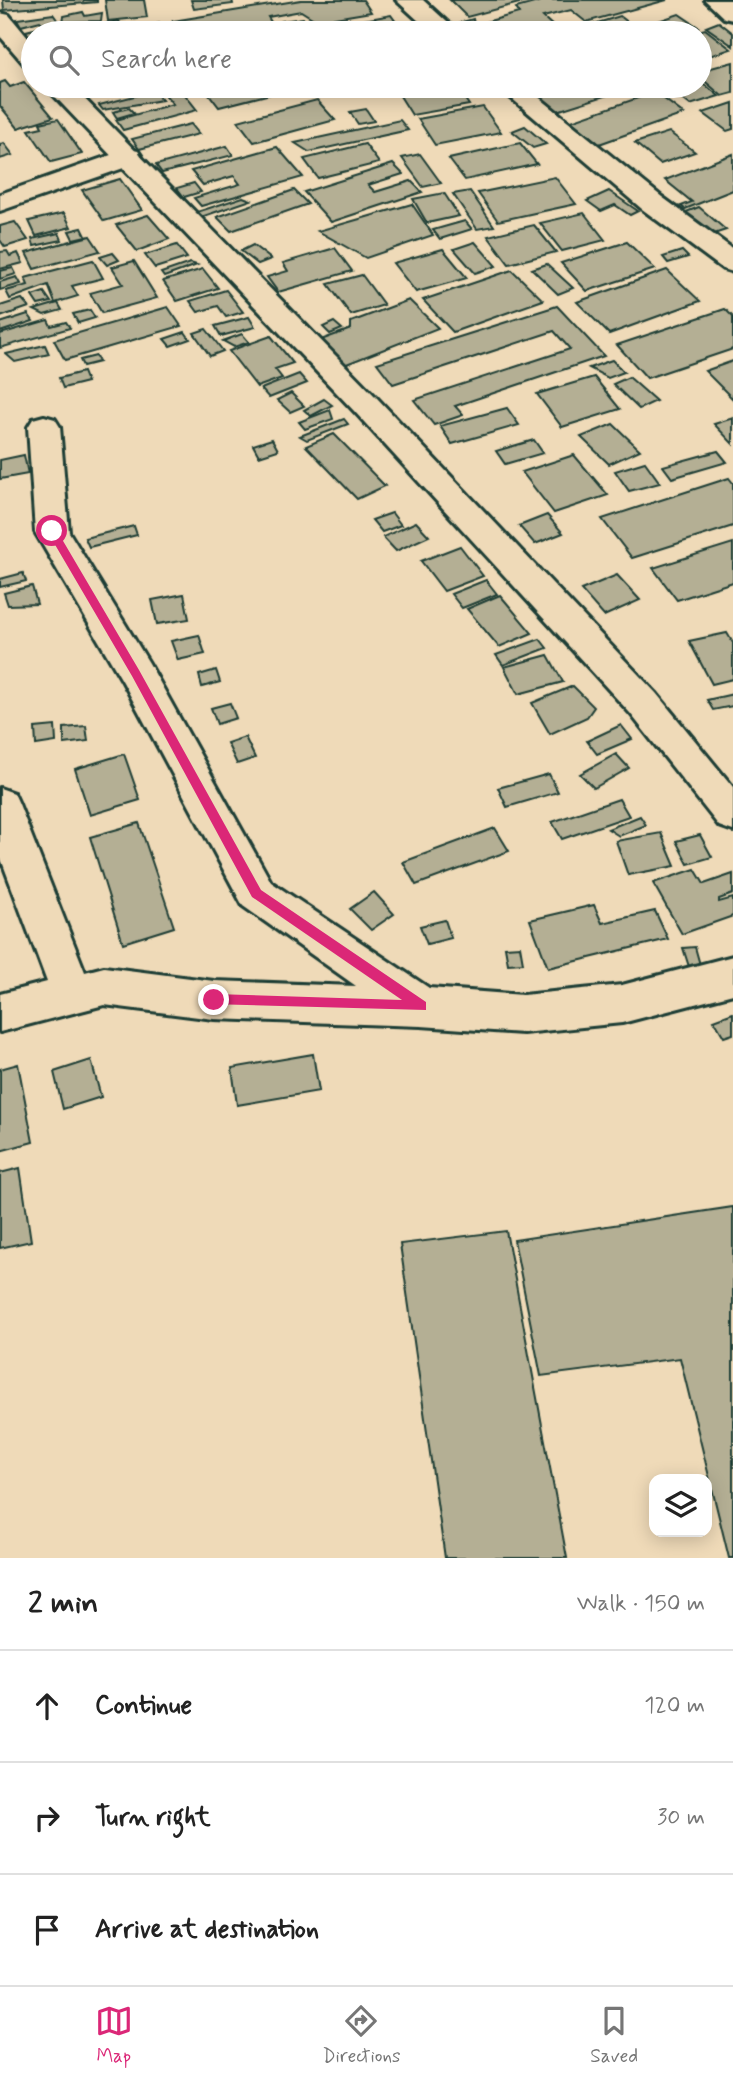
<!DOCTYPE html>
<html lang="en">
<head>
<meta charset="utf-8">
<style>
	:root { --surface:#fff; --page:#f6f6f6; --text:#222; --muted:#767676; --line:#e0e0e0; --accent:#db2777 }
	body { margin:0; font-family:Mynerve,sans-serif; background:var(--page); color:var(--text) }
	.controls { position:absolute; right:21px; bottom:21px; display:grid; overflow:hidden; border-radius:14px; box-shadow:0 4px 18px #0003 }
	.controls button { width:63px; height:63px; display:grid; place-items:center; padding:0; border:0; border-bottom:2px solid var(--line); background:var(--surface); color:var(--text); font:35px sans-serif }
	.stop { position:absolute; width:21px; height:21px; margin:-16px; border:5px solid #db2777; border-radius:50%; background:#fff }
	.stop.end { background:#db2777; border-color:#fff; box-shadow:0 2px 7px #0008 }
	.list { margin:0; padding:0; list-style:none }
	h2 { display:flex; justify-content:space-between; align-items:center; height:91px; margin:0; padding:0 28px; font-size:30px }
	h2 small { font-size:23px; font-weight:400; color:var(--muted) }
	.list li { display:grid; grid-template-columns:46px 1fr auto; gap:21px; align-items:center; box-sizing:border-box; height:112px; padding:0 28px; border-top:2px solid var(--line) }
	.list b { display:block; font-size:26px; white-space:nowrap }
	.list em { font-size:23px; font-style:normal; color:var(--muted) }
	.icon { flex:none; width:38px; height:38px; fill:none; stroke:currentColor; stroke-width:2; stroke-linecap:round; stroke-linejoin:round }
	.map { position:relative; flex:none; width:733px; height:1558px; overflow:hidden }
	.search { position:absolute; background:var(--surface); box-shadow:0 4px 18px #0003; left:21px; right:21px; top:21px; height:77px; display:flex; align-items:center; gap:18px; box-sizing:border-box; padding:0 24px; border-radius:38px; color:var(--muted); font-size:26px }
	.sheet { height:427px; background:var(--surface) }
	nav { display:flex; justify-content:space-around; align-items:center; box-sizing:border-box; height:98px; border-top:2px solid var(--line); background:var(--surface); font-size:19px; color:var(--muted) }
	nav a { display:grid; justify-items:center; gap:4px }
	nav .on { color:var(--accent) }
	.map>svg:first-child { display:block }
	.building { fill:#b4af94; stroke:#1f3d34; stroke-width:2 }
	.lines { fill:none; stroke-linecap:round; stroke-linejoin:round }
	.minor-casing { stroke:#1f3d34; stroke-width:6 }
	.tertiary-casing { stroke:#1f3d34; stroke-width:6 }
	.minor { fill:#efdab8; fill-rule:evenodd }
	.tertiary { fill:#efdab8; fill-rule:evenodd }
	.route { fill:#db2777 }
</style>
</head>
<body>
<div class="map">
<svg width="733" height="1558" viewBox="0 0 733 1558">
	<rect width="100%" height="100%" fill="#efdab8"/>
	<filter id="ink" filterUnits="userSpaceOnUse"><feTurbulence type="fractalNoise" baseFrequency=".0143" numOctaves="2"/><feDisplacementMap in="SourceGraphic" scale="14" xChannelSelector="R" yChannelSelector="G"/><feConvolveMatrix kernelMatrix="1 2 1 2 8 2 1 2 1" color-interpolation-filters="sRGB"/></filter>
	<g filter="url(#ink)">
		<g class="building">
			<path d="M 3,0 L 97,0 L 97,2 L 4,10 Z"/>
			<path d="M 105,0 L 144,0 L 147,17 L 108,21 Z"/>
			<path d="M 191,0 L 232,0 L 233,4 L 194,9 Z"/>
			<path d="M 301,0 L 363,0 L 371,12 L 317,21 L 301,11 L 268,17 L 274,27 L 239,33 L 180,33 L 173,21 Z"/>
			<path d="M 450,0 L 530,0 L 467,17 Z"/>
			<path d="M 545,0 L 667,0 L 586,22 L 571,10 L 543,17 L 555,28 L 546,30 L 549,33 L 481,33 L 476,28 L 482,23 L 519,13 L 516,8 Z"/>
			<path d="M 83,12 L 85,16 L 102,13 L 101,21 L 63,22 L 64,16 Z"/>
			<path d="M 53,14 L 58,21 L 43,24 L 40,21 L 21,26 L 17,19 Z"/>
			<path d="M 679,14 L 698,27 L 679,33 L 649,33 L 640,27 Z"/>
			<path d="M 391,15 L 404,33 L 316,33 L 314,29 Z"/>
			<path d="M 620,16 L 642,33 L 601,33 L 591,25 Z"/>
			<path d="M 303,18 L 308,27 L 287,30 L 282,21 Z"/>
			<path d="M 473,19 L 475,30 L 459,30 L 452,25 Z"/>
			<path d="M 119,21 L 123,29 L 162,23 L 168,33 L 82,33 L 79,29 Z"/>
			<path d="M 719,22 L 733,33 L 733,46 L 706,27 Z"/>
			<path d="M 51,25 L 54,30 L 29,36 L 26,31 Z"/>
			<path d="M 705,29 L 731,49 L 700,59 L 700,33 L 691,33 Z"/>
			<path d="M 733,62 L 733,93 L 722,96 L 700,77 L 700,71 Z"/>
			<path d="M 5,81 L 10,87 L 24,82 L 53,117 L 18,128 L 0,106 L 0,83 Z"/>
			<path d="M 700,81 L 719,96 L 690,105 L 666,86 L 700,86 Z"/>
			<path d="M 76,86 L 124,86 L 80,94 Z"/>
			<path d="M 203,86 L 302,86 L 219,107 Z"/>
			<path d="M 408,86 L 456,86 L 469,105 L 412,115 L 395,88 Z"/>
			<path d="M 541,86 L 636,86 L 554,112 L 528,90 Z"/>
			<path d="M 179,87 L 197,110 L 123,130 L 116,120 L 173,104 L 162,91 Z"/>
			<path d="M 154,91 L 162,100 L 103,110 L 99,105 Z"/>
			<path d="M 655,92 L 684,114 L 599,144 L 571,121 Z"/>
			<path d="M 317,100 L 335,120 L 254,142 L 238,121 Z"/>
			<path d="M 733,103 L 733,129 L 727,131 L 703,113 Z"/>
			<path d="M 483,107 L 501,132 L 435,145 L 418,119 Z"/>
			<path d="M 129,108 L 134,113 L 117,118 L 113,112 Z"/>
			<path d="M 366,109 L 374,121 L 358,124 L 350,112 Z"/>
			<path d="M 58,119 L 82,154 L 51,162 L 29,130 L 42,127 L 40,123 Z"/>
			<path d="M 400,120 L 408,130 L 309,152 L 295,143 Z"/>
			<path d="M 191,124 L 199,134 L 139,149 L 132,139 Z"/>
			<path d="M 525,126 L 546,144 L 533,148 L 512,131 Z"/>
			<path d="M 669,132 L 695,152 L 660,164 L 635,143 Z"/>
			<path d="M 4,143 L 13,155 L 0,159 L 0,145 Z"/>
			<path d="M 520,143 L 537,164 L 465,180 L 449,159 Z"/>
			<path d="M 365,144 L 379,163 L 318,178 L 304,159 Z"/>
			<path d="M 227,146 L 233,155 L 162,173 L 156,165 Z"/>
			<path d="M 277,147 L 303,177 L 201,206 L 194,198 L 240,184 L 234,176 L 203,185 L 191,171 Z"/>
			<path d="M 420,154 L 441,183 L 423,187 L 402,158 Z"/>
			<path d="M 733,154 L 733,190 L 685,209 L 681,206 L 692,202 L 665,180 Z"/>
			<path d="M 393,164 L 403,174 L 368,185 L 375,192 L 411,181 L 422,192 L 331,222 L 304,192 Z"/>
			<path d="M 555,177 L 576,204 L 498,221 L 478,193 Z"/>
			<path d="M 120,179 L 142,210 L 104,221 L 82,190 Z"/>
			<path d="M 194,183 L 201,192 L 184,197 L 177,188 Z"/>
			<path d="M 294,190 L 308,204 L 231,231 L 217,217 Z"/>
			<path d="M 470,191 L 494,226 L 477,229 L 453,194 Z"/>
			<path d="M 609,191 L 638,211 L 630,215 L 615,205 L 601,211 L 587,201 Z"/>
			<path d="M 444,193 L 459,216 L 427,223 L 413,199 Z"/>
			<path d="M 243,197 L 251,200 L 201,217 L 197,212 Z"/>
			<path d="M 412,204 L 433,235 L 366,258 L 318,231 Z"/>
			<path d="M 699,207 L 726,230 L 708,236 L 681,214 Z"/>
			<path d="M 64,213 L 71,227 L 36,236 L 29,221 Z"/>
			<path d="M 584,213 L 605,240 L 562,251 L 540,223 Z"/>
			<path d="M 148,215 L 169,239 L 137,251 L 116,225 Z"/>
			<path d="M 465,221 L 472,229 L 440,239 L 433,230 Z"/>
			<path d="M 15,222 L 28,240 L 5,247 L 0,240 L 0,226 Z"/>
			<path d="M 534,225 L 556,252 L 509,264 L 488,236 Z"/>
			<path d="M 82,228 L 86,236 L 73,239 L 69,231 Z"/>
			<path d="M 59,233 L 62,240 L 34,246 L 32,239 Z"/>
			<path d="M 90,236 L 100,251 L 34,269 L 26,253 Z"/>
			<path d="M 475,242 L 496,266 L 475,273 L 454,249 Z"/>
			<path d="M 627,242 L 655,269 L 587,291 L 561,263 Z"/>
			<path d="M 177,245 L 187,258 L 155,268 L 145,255 Z"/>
			<path d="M 253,245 L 271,259 L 258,264 L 241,251 Z"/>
			<path d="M 335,248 L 352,271 L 278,292 L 267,277 L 288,271 L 283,263 Z"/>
			<path d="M 443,249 L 467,278 L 416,292 L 393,263 Z"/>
			<path d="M 7,251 L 10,256 L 18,253 L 23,263 L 0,269 L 0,252 Z"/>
			<path d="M 682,251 L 688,257 L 668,263 L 663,257 Z"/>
			<path d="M 113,253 L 119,260 L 107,265 L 100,257 Z"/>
			<path d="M 93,260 L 103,278 L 72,286 L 78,296 L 55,303 L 48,285 L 10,299 L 6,291 L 28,285 L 25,278 Z"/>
			<path d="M 134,261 L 157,298 L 102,313 L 90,293 L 123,284 L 112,267 Z"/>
			<path d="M 190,263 L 197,265 L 164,277 L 161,273 Z"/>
			<path d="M 547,264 L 573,288 L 558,294 L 532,269 Z"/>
			<path d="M 13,268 L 16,274 L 0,279 L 0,271 Z"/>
			<path d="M 203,269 L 218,288 L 177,301 L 163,281 Z"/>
			<path d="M 512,270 L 543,300 L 453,332 L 423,300 Z"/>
			<path d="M 667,270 L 700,301 L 609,334 L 577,302 Z"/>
			<path d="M 362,275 L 384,305 L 351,315 L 328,284 Z"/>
			<path d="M 17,277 L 21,284 L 0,290 L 0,282 Z"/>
			<path d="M 226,290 L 243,312 L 226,317 L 218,306 L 198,312 L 190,301 Z"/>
			<path d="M 44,292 L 51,302 L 38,305 L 32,296 Z"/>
			<path d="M 22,299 L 29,307 L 0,317 L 0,306 Z"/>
			<path d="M 409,300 L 438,328 L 344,365 L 321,340 L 351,329 L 351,322 Z"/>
			<path d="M 58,303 L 62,310 L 44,315 L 34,310 Z"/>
			<path d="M 557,306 L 604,356 L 455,406 L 463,415 L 434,425 L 414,400 L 570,349 L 554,331 L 393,384 L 377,363 Z"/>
			<path d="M 168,307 L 181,326 L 65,360 L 54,340 Z"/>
			<path d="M 725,309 L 733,317 L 733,349 L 647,378 L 617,345 Z"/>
			<path d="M 90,310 L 95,318 L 78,323 L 73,314 Z"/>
			<path d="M 28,314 L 33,321 L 0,332 L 0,323 Z"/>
			<path d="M 249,317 L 255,327 L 221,336 L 215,326 Z"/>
			<path d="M 48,320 L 51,326 L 66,322 L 70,328 L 0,348 L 0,334 Z"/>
			<path d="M 334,322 L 342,329 L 330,334 L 323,327 Z"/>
			<path d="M 206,329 L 223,351 L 210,356 L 194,333 Z"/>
			<path d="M 185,332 L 190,339 L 170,346 L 164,339 Z"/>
			<path d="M 242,334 L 249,342 L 234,347 L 223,341 Z"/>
			<path d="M 271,336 L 293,363 L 275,369 L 282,378 L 257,387 L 229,351 Z"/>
			<path d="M 45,345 L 49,354 L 15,362 L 6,354 Z"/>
			<path d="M 96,356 L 99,362 L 83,366 L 80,360 Z"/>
			<path d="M 612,360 L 624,372 L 608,378 L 589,368 Z"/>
			<path d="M 733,361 L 733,399 L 705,371 Z"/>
			<path d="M 83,372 L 87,382 L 63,388 L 59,378 Z"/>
			<path d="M 299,374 L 307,383 L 269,398 L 261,389 Z"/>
			<path d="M 594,377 L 620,409 L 562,427 L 537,394 Z"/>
			<path d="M 629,377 L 656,401 L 639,409 L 613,384 Z"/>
			<path d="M 291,393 L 304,406 L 290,412 L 277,400 Z"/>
			<path d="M 324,399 L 332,405 L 311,416 L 304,410 Z"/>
			<path d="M 507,408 L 519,425 L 452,444 L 440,426 Z"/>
			<path d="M 330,410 L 333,419 L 305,429 L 299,422 Z"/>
			<path d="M 733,418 L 733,444 L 714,424 Z"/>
			<path d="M 344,419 L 348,424 L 307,440 L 300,436 Z"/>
			<path d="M 613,424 L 640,450 L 609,464 L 581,437 Z"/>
			<path d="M 334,434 L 385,486 L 357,499 L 306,446 Z"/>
			<path d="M 272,439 L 278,450 L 259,456 L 253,445 Z"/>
			<path d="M 534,440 L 543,453 L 505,464 L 496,451 Z"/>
			<path d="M 718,451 L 727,462 L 672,478 L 663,466 Z"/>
			<path d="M 24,455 L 28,474 L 0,479 L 0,460 Z"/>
			<path d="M 574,455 L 608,495 L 554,513 L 522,472 Z"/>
			<path d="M 645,462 L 660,483 L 629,491 L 615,471 Z"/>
			<path d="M 729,478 L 733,483 L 733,526 L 632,558 L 602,519 Z"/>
			<path d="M 392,513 L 401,525 L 382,532 L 372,520 Z"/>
			<path d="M 547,515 L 563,533 L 535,544 L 519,526 Z"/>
			<path d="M 416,522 L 429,536 L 396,551 L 383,537 Z"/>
			<path d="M 134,526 L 137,535 L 89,547 L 85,538 Z"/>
			<path d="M 733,543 L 733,582 L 677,600 L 653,568 Z"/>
			<path d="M 460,546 L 483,576 L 444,591 L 421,561 Z"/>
			<path d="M 23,573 L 26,581 L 0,587 L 0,579 Z"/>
			<path d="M 617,575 L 640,600 L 604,616 L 581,590 Z"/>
			<path d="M 486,580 L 497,594 L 462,608 L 451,594 Z"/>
			<path d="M 32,586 L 37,604 L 8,605 L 4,593 Z"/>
			<path d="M 184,594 L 189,619 L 157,624 L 152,600 Z"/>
			<path d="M 500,595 L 532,633 L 499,647 L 467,609 Z"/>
			<path d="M 727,633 L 733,643 L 733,679 L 712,684 L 689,641 Z"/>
			<path d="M 199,635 L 205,654 L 178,660 L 171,641 Z"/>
			<path d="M 540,639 L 547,648 L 503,665 L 496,655 Z"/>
			<path d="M 548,655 L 563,682 L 518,694 L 504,667 Z"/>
			<path d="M 216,670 L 220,682 L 202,687 L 199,675 Z"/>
			<path d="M 573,686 L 594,707 L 587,717 L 550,734 L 532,703 Z"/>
			<path d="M 733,694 L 733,706 L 713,710 L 707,700 Z"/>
			<path d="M 230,703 L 236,718 L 217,724 L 211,708 Z"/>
			<path d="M 621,725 L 632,739 L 597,754 L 587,741 Z"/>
			<path d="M 55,726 L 56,742 L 36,745 L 35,728 Z"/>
			<path d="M 86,726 L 88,741 L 64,744 L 64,728 Z"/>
			<path d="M 245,737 L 255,758 L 237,764 L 227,743 Z"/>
			<path d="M 124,754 L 140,800 L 90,815 L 75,769 Z"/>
			<path d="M 616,754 L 629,768 L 594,788 L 580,774 Z"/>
			<path d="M 549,774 L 558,792 L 507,807 L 498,788 Z"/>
			<path d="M 619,799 L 629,816 L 562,839 L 552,822 Z"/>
			<path d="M 640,816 L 646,825 L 619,836 L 608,829 Z"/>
			<path d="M 139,823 L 174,927 L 123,943 L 90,837 Z"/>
			<path d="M 495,828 L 509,851 L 416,885 L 403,862 Z"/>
			<path d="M 661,833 L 675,866 L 628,875 L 616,841 Z"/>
			<path d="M 700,835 L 712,857 L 688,864 L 676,841 Z"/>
			<path d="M 695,869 L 704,884 L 733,874 L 733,894 L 719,899 L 719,902 L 733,898 L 733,916 L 682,934 L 653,883 Z"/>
			<path d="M 374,892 L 394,914 L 371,930 L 350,909 Z"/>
			<path d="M 594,905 L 602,923 L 655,911 L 668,939 L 548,968 L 530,920 Z"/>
			<path d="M 445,920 L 451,938 L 427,944 L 420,926 Z"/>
			<path d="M 520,946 L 523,963 L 508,964 L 505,947 Z"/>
			<path d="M 695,947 L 702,972 L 691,973 L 683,948 Z"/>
			<path d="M 733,1013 L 733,1034 L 724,1037 L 714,1020 Z"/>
			<path d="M 313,1054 L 319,1091 L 237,1105 L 232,1068 Z"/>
			<path d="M 91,1060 L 101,1097 L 63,1109 L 54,1072 Z"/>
			<path d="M 18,1064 L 33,1142 L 0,1151 L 0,1069 Z"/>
			<path d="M 20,1168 L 31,1241 L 0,1248 L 0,1173 Z"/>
			<path d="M 733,1207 L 733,1558 L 729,1558 L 680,1358 L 541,1376 L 514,1240 Z"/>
			<path d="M 506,1231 L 542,1425 L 567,1558 L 445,1558 L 400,1244 Z"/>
		</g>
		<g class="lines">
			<defs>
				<g id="minor">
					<path d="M 396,0 L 423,0 L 459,33 L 432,33 Z"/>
					<path d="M 705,0 L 732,0 L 733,20 L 724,18 Z"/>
					<path d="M 497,86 L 525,86 L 662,197 L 733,249 L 733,272 L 723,269 L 642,209 Z"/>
					<path d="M 128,149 L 138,151 L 142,157 L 138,163 L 0,211 L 0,194 Z"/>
					<path d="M 44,416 L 55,419 L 60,427 L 69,532 L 149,663 L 271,882 L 429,988 L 523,995 L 622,985 L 733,956 L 733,994 L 622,1023 L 523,1033 L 421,1026 L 214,1019 L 104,1005 L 0,1032 L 0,994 L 47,982 L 0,856 L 0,788 L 14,793 L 19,804 L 85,972 L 104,967 L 214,981 L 356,986 L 243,906 L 123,682 L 35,532 L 28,427 L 33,419 Z"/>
				</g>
				<g id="tertiary">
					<path d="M 0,13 L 9,15 L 33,44 L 33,66 L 24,64 L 0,36 Z"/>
					<path d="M 45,86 L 72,86 L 377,398 L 656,693 L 733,787 L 733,831 L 719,826 L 630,713 L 355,412 Z"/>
				</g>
			</defs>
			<use href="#minor" class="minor-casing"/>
			<use href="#tertiary" class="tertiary-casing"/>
			<use href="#minor" class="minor"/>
			<use href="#tertiary" class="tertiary"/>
		</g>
	</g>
	<path class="route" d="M 49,529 L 56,529 L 139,670 L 261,890 L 426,1002 L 426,1010 L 209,1004 L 209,996 L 214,994 L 402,1000 L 252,897 L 132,676 L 47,531 Z"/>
</svg>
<div class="controls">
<button><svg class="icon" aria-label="layers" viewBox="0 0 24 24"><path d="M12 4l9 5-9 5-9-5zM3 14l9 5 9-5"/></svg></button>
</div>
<div class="stop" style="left:52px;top:531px"></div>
<div class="stop end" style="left:214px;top:1000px"></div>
<div class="search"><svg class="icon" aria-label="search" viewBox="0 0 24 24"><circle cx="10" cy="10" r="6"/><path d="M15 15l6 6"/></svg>Search here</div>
</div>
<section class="sheet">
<h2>2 min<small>Walk · 150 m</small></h2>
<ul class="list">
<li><svg class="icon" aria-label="ahead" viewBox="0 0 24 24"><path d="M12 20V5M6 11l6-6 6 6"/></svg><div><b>Continue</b></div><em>120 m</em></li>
<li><svg class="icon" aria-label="right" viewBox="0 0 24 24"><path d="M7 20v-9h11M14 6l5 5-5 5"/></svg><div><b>Turn right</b></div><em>30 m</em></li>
<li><svg class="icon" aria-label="arrive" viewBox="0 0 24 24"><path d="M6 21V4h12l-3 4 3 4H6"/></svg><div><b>Arrive at destination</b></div></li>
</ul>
</section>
<nav>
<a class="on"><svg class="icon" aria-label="map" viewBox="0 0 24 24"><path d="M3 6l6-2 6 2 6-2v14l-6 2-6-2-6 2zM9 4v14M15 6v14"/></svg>Map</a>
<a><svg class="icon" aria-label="directions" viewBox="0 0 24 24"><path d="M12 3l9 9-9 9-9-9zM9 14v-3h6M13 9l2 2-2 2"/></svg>Directions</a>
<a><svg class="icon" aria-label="saved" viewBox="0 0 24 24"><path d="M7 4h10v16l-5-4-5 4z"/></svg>Saved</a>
</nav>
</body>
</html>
